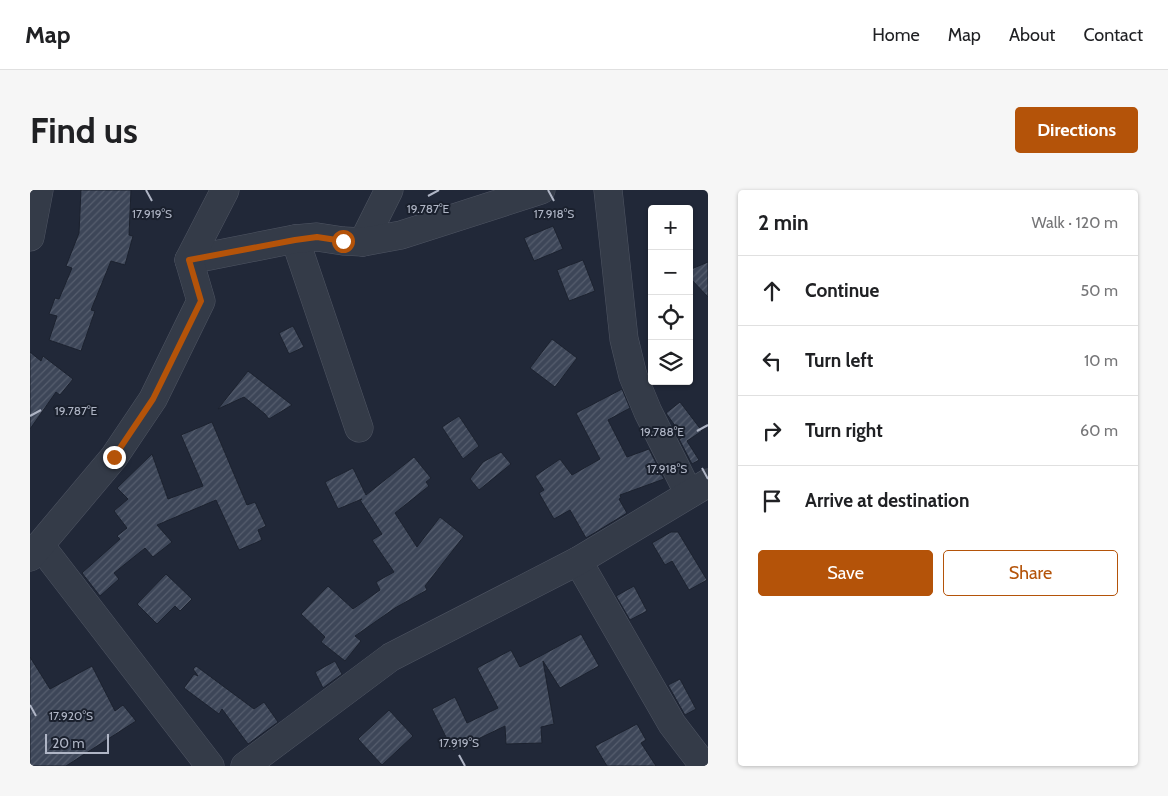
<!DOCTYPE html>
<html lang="en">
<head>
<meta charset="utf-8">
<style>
	:root { --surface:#fff; --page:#f6f6f6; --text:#202124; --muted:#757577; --line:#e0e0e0; --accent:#b45309 }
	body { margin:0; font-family:Cabin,sans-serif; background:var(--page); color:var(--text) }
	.controls { position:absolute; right:15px; top:15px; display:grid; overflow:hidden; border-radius:5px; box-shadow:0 1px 4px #0004 }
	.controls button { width:45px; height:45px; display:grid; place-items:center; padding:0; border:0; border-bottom:1px solid var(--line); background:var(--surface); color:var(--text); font:25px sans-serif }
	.scale { position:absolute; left:15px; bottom:12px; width:64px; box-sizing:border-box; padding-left:5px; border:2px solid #afb5c5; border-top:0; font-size:14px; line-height:18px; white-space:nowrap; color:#afb5c5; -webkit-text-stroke:4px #1a202d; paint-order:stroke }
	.stop { position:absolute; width:15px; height:15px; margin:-11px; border:4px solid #b45309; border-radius:50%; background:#fff }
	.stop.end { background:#b45309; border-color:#fff; box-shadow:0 1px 5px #0008 }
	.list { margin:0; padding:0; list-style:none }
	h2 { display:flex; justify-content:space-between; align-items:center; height:65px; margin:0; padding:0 20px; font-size:21px }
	h2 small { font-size:16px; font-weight:400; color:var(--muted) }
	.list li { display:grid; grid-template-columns:32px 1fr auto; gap:15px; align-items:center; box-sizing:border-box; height:70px; padding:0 20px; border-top:1px solid var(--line) }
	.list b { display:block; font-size:19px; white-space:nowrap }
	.list em { font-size:16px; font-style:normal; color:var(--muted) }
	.actions { display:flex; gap:10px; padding:15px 20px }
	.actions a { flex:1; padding:11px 0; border:1px solid var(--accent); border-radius:5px; text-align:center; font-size:18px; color:var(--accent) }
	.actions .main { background:var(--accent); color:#fff }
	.icon { flex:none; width:28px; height:28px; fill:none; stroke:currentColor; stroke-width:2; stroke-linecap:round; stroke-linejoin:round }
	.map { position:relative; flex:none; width:678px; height:576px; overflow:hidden; border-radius:5px }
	header { display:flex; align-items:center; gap:30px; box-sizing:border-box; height:70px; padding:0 25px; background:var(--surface); border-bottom:1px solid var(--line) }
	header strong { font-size:24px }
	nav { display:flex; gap:28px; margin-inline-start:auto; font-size:18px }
	.intro { display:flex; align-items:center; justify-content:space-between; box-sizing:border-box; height:120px; padding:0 30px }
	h1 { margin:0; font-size:35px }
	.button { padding:12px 22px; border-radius:5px; background:var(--accent); color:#fff; font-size:18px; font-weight:700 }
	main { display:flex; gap:30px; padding:0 30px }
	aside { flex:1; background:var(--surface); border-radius:5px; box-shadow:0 1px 4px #0004 }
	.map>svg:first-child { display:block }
	.building { fill:url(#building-hatch); stroke:#1c222f }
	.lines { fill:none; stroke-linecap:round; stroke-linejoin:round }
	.minor-casing { stroke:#4f5563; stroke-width:29 }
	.minor { stroke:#343b48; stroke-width:28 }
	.route { stroke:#b45309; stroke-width:6 }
	.ticks { fill:none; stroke:#afb5c5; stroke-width:2 }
	.ticks-label { font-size:12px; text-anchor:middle; fill:#afb5c5; stroke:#1a202d; stroke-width:4; stroke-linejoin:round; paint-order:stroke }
</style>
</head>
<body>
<header>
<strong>Map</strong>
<nav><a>Home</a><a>Map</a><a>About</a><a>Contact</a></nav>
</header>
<div class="intro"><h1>Find us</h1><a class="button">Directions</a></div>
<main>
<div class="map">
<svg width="678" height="576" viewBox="0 0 678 576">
	<defs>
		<pattern id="building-hatch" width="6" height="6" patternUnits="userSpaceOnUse" patternTransform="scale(1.25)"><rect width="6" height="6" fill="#3d4658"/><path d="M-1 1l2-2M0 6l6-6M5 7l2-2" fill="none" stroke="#565e6e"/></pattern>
	</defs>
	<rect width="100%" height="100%" fill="#212838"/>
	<g class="building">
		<path d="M 51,0 L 101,0 L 99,45 L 103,46 L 95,75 L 81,71 L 61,120 L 65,121 L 51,161 L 19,150 L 27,126 L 19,124 L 25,108 L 29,109 L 42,78 L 36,76 L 49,43 Z"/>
		<path d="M 523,36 L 533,59 L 504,71 L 494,48 Z"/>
		<path d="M 553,70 L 565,101 L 539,111 L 527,80 Z"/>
		<path d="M 678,72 L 678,107 L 659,87 L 659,80 Z"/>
		<path d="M 263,136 L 274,157 L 259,164 L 249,143 Z"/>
		<path d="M 522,149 L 547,168 L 525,197 L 500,178 Z"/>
		<path d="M 0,162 L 11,171 L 13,166 L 43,189 L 30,205 L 26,202 L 0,239 Z"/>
		<path d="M 218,181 L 262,215 L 239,229 L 235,224 L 214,207 L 188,219 Z"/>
		<path d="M 592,199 L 600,218 L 578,230 L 597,267 L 619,259 L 634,289 L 590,305 L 591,308 L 589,309 L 597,323 L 556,348 L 540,320 L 524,329 L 509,303 L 514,300 L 505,286 L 530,269 L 542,285 L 570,269 L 546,223 Z"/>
		<path d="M 650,212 L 672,241 L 657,251 L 669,270 L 662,274 L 649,249 L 653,247 L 636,223 Z"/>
		<path d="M 429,226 L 449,256 L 433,269 L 412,237 Z"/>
		<path d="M 182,232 L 217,315 L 225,312 L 236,336 L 228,340 L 232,350 L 209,360 L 186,310 L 127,335 L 142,352 L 123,367 L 115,358 L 84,383 L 89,389 L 70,406 L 52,383 L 90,349 L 87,346 L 97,338 L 84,321 L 98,309 L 87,298 L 122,264 L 138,309 L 173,296 L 151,245 Z"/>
		<path d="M 471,262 L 481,274 L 449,300 L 440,289 L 453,272 Z"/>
		<path d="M 384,267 L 401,288 L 396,292 L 399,296 L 365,323 L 387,357 L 410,327 L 434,346 L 395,396 L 397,400 L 365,418 L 325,446 L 331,451 L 315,471 L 291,452 L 295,447 L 271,424 L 298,396 L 323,419 L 350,400 L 346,392 L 364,382 L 342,350 L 352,344 L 330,310 L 332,309 L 308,319 L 295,292 L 323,278 L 336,305 Z"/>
		<path d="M 641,342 L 648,342 L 677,390 L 659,400 L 642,371 L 635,375 L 622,353 Z"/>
		<path d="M 136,384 L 162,409 L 150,421 L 145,416 L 127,434 L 107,414 Z"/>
		<path d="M 604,396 L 617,421 L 600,430 L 586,406 Z"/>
		<path d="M 551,444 L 569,476 L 530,498 L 513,471 L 524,534 L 511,537 L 512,553 L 476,554 L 475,536 L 423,561 L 402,519 L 425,507 L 437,533 L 468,518 L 447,478 L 481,460 L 490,477 Z"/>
		<path d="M 0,467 L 20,499 L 62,476 L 85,521 L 93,515 L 106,531 L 36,576 L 0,576 Z"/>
		<path d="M 305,471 L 312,484 L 293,498 L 285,482 Z"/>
		<path d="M 166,476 L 224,519 L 234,512 L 248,532 L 218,554 L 192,519 L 189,524 L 154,498 L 164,484 L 168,486 L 163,479 Z"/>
		<path d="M 650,489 L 666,519 L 655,525 L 638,495 Z"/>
		<path d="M 359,520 L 383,546 L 352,575 L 328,549 Z"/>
		<path d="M 607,534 L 616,550 L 611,553 L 626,576 L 577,576 L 565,556 Z"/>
	</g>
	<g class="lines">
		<defs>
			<g id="minor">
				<path d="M 578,0 L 594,149 L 603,186 L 618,222 L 659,304"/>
				<path d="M 0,47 L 9,0"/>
				<path d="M 265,49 L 329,238"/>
				<path d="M 333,52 L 359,0"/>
				<path d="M 159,70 L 265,49 L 287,47 L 313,51 L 333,52 L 371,45 L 511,0"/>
				<path d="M 10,355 L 180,576"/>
				<path d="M 0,367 L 84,267 L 123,209 L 171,111 L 159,70 L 195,0"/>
				<path d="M 548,371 L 642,534 L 674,576"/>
				<path d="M 215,576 L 361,467 L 548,371 L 678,293"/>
			</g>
		</defs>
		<use href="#minor" class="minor-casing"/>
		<use href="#minor" class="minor"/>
	</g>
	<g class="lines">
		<path class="route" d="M 84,267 L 123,209 L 171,111 L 159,70 L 265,50 L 287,47 L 313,51"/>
	</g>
	<path class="ticks" d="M 116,0 L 122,11M 518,0 L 524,11M 398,6 L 409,0M 0,226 L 11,220M 667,241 L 678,235M 672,278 L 678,289M 0,515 L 6,526M 429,565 L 435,576"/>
	<g class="ticks-label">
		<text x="398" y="23">19.787°E</text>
		<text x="122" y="28">17.919°S</text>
		<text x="524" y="28">17.918°S</text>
		<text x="46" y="225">19.787°E</text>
		<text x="632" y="246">19.788°E</text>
		<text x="637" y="283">17.918°S</text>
		<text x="41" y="530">17.920°S</text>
		<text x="429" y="557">17.919°S</text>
	</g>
</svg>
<div class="controls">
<button>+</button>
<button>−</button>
<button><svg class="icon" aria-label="locate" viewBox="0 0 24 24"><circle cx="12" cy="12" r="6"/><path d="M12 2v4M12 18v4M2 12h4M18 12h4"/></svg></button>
<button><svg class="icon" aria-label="layers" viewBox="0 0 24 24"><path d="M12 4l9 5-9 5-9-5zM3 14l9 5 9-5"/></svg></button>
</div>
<div class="scale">20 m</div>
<div class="stop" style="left:313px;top:51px"></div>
<div class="stop end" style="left:84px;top:267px"></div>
</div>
<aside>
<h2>2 min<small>Walk · 120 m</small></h2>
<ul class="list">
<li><svg class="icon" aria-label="ahead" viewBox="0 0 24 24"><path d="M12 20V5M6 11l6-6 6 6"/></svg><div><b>Continue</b></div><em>50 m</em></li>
<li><svg class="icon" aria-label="left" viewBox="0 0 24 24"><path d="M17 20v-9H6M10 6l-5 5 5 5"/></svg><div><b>Turn left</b></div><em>10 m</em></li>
<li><svg class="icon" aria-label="right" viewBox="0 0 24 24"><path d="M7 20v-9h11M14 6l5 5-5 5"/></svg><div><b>Turn right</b></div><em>60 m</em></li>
<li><svg class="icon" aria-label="arrive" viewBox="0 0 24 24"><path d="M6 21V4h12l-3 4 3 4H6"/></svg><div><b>Arrive at destination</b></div></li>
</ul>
<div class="actions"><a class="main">Save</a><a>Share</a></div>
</aside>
</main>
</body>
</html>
